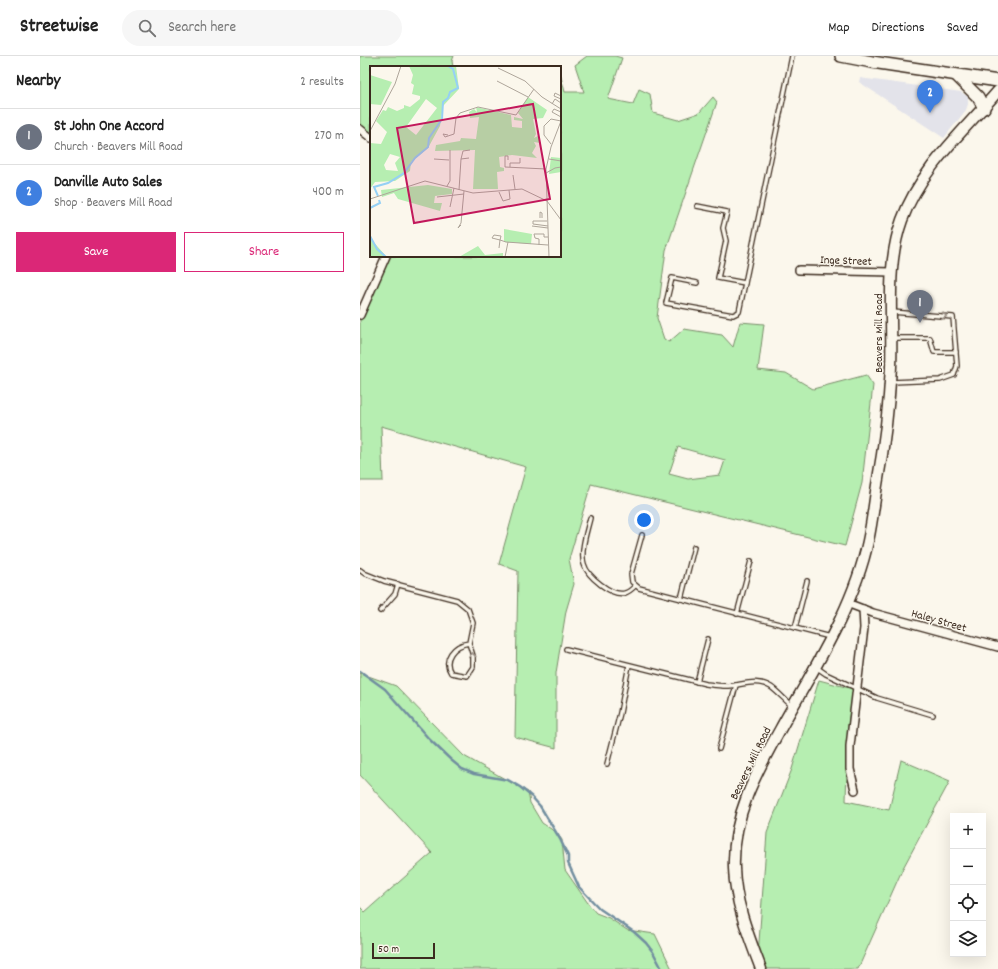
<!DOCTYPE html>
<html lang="en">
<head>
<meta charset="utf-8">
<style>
	:root { --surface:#fff; --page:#f6f6f6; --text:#222; --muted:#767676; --line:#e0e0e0; --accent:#db2777 }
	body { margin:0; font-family:Dekko,sans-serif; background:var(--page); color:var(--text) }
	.controls { position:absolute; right:12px; bottom:12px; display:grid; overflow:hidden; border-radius:0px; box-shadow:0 4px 16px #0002 }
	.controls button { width:36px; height:36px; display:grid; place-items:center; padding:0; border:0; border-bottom:1px solid var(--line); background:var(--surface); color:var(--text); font:20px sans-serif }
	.scale { position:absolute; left:12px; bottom:10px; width:63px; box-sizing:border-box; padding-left:4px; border:2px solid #3b2a1e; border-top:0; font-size:11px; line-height:14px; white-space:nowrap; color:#3b2a1e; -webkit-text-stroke:3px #fbf7ec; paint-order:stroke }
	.you { position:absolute; left:284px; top:464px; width:14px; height:14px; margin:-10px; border:3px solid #fff; border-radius:50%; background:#1a73e8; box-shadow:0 0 0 6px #1a73e833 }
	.badge { display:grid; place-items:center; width:26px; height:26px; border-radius:50%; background:var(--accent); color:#fff; font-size:13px; font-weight:700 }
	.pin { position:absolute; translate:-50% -33px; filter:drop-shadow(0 1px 2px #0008) }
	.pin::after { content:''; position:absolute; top:21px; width:14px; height:12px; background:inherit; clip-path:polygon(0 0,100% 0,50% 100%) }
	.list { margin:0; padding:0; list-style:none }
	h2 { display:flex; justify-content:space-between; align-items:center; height:52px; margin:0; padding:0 16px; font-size:17px }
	h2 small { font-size:13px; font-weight:400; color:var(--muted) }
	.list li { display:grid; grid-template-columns:26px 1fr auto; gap:12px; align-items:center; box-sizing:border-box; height:56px; padding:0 16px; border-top:1px solid var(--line) }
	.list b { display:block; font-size:15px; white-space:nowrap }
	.list p { margin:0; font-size:13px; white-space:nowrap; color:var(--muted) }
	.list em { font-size:13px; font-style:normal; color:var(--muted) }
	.actions { display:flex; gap:8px; padding:12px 16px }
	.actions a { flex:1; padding:9px 0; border:1px solid var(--accent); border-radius:0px; text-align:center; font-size:14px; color:var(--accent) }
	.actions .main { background:var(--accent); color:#fff }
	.icon { flex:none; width:22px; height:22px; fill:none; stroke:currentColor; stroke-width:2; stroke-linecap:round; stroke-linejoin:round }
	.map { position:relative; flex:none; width:638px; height:913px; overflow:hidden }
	header { display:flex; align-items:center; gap:24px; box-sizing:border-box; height:56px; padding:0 20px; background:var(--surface); border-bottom:1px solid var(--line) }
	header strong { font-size:19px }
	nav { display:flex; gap:22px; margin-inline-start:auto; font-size:14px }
	.search { width:280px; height:36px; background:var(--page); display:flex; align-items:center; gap:10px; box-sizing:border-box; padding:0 14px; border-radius:22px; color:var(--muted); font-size:15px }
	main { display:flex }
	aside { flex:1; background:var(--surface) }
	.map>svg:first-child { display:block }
	.built { fill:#e3e3ea }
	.green { fill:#b6eeb1; stroke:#788c68; fill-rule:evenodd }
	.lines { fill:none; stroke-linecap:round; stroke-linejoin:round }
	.stream { stroke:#718e9f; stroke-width:2.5 }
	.lane-casing { stroke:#3b2a1e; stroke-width:6 }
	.street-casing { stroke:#3b2a1e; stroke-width:10 }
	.secondary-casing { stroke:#3b2a1e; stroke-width:13 }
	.primary-casing { stroke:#3b2a1e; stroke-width:14 }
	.lane { stroke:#fbf7ec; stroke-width:3.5 }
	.street { stroke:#fbf7ec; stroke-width:7 }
	.secondary { stroke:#fbf7ec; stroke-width:10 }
	.primary { stroke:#fbf7ec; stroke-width:11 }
	.oneway { stroke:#9b9085 }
	.labels { text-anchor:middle; stroke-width:3; stroke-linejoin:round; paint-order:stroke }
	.street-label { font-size:12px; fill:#3b2a1e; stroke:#fbf7ec }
	.inset-river { fill:none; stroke:#95d0f5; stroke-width:2 }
	.inset-road { fill:none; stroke:#aea59a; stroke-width:1 }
	.view { fill:#c2185b; fill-opacity:0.15; stroke:#c2185b; stroke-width:2 }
	.inset-edge { fill:none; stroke:#3b2a1e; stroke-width:2 }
</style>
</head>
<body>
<header>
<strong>Streetwise</strong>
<div class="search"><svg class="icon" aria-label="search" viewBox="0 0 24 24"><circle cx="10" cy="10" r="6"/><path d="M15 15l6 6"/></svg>Search here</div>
<nav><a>Map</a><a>Directions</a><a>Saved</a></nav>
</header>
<main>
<aside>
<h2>Nearby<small>2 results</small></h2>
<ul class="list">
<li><span class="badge" style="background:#6b7280">1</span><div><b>St John One Accord</b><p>Church · Beavers Mill Road</p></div><em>270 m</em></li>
<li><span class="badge" style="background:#3f7fe0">2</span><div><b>Danville Auto Sales</b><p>Shop · Beavers Mill Road</p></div><em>400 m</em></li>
</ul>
<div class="actions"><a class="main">Save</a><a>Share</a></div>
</aside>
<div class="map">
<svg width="638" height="913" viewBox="0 0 638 913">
	<rect width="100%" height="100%" fill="#fbf7ec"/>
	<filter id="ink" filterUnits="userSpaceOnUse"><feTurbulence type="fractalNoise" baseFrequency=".025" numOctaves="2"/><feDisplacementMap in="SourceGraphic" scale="8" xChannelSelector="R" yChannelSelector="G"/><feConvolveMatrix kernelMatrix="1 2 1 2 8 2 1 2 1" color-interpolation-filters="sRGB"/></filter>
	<g filter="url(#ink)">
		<path class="built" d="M 500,22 L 601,36 L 608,41 L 608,48 L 606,54 L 584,82 L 499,26 Z"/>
		<g class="green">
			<path d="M 0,0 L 94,0 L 92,5 L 93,11 L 11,11 L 11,82 L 0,73 Z"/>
			<path d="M 227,0 L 255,0 L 262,2 L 248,43 L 273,48 L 279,33 L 290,38 L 293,57 L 318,64 L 339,57 L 353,41 L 357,46 L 306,194 L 297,262 L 304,283 L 309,286 L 324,273 L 362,279 L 373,291 L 380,266 L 404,268 L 398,314 L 426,317 L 453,333 L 506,319 L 513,329 L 502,427 L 485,490 L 231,428 L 209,503 L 214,528 L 206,555 L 196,617 L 196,692 L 155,681 L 158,515 L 139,508 L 166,411 L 21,370 L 23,425 L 0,425 L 0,259 L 26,200 L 200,200 L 200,17 L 205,36 L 224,36 L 215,9 ZM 318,391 L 365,404 L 360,419 L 328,423 L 309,418 Z"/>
			<path d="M 0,617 L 36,630 L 104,700 L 168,736 L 170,747 L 182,767 L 197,777 L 202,784 L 205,814 L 230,850 L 236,857 L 249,862 L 267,874 L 295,878 L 312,913 L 0,913 L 0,851 L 5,856 L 72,797 L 0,719 Z"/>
			<path d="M 459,624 L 493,633 L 488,670 L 486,745 L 529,754 L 541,704 L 590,725 L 543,812 L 498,913 L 397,913 L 407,777 L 432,713 Z"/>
		</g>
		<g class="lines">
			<path class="stream" d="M 0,615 L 25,633 L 69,683 L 91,704 L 102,713 L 114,718 L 148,724 L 160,731 L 172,741 L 180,750 L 200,783 L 208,800 L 208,807 L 219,831 L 240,853 L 274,876 L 286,887 L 293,896 L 302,913"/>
			<defs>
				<g id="lane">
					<path d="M 337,150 L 367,156 L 363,172 L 366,185 L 358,222 L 385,227"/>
					<path d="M 337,227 L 312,222 L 306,247 L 373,259 L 379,256 L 432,0"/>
					<path d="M 532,282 L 570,282 L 574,296 L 596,296"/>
					<path d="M 532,326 L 580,324 L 594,319 L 597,310 L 593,261 L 532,256"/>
					<path d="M 230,462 C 227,475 220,494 224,508 C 227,520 252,541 265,537 C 269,536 273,532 275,530"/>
					<path d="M 282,479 L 271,518 L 272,526 L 279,532 L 470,581"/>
					<path d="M 0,514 L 4,517 L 24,525 L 97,544 L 108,553 L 113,567 L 109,587 L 113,600 L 113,611 L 107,620 L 91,617 C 82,603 94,589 109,587"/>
					<path d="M 321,543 L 334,491"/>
					<path d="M 20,555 L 35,538 L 38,528"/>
					<path d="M 377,558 L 391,505"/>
					<path d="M 435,572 L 447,525"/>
					<path d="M 206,593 L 346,628 C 353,629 360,630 368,630 C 383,629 396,622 411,631 C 418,636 425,644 432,650"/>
					<path d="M 456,611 L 466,618 L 517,642 L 573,659"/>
					<path d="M 337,626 L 348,583"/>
					<path d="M 359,693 L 376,629"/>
					<path d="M 247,708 L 260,657 L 269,609"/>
				</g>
				<g id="street">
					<path d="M 0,73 L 11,82"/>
					<path d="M 439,214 L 532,216"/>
					<path d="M 0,259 L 26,200"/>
					<path d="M 487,547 L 513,557 L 638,591"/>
					<path d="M 495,734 L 490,713 L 490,690 L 504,572 L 503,553"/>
				</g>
				<path id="secondary" d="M 401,913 C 389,881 375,847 374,812 C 372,759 397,715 422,670 C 454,612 494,551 508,485 C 512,467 514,448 517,429 C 524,390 529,350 531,311 C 533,262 525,211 542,164 C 561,112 603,76 638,35"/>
				<g id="primary">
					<path d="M 481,0 L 512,6 L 638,25"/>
					<path d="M 596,19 L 618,41 L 624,52"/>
				</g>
			</defs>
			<use href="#lane" class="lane-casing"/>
			<use href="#street" class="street-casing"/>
			<use href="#secondary" class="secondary-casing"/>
			<use href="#primary" class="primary-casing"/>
			<use href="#lane" class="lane"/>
			<use href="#street" class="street"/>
			<use href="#secondary" class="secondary"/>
			<use href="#primary" class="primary"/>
		</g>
		<defs><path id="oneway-chevron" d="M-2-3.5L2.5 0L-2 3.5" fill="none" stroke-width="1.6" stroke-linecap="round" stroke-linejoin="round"/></defs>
		<g class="oneway">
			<use href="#oneway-chevron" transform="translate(584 260) rotate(5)"/>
			<use href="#oneway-chevron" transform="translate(112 599) rotate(-100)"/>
		</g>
	</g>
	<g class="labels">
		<g class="street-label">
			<text transform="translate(486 204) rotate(2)" y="4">Inge Street</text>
			<text transform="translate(518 277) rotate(-90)" y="4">Beavers Mill Road</text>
			<text transform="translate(579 564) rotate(16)" y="4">Haley Street</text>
			<text transform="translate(390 707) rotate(-64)" y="4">Beavers Mill Road</text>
		</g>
	</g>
	<g transform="translate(10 10)">
		<rect width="191" height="191" fill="#fbf7ec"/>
		<path d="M 39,0 L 86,0 L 89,23 L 73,40 L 70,60 L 58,82 L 41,96 L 40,105 L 25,115 L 5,116 L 0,123 L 0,77 L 11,78 L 17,66 L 6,55 L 13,44 L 16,45 L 18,41 L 27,45 L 34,42 L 34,39 L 40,41 L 50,33 L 50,30 L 42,28 L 44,19 L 41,17 L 43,9 ZM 56,33 L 67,42 L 46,69 L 36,61 ZM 20,88 L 30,91 L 25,97 L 28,105 L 16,104 L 14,99 ZM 0,9 L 22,16 L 11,39 L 0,38 ZM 158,31 L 177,44 L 173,52 L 163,53 L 166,68 L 164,72 L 168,70 L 170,73 L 170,77 L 164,76 L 166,80 L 162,87 L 167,92 L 142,89 L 129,91 L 130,101 L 134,102 L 134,105 L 127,106 L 128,123 L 103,123 L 105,84 L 65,85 L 66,79 L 90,75 L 91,72 L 106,73 L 109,51 L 100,52 L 99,46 L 104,43 L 107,46 L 106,41 L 141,49 L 142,61 L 152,62 L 152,55 L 144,54 L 144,51 L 153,53 L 148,47 ZM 181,91 L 191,92 L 191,106 L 179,108 ZM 58,119 L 82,123 L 82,128 L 65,130 L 64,137 L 72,137 L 70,145 L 28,133 L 24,127 L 12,131 L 11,124 ZM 134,163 L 162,168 L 161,178 L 134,176 ZM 0,172 L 15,189 L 15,191 L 0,191 ZM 108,180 L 115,189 L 133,187 L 133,191 L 89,191 Z" fill="#b6eeb1" fill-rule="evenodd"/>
		<path class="inset-river" d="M 8,130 L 4,121 L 18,117 L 34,107 L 45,92 L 58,81 L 59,72 L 72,53 L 73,36 L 78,32 L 80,26 L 88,22 L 83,3 L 78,0M 0,142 L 10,137 L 9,134M 0,170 L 7,183 L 16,191"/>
		<path class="inset-road" d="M 128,2 L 155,15 L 172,31 L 191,43M 127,15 L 158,31M 191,30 L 185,27 L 184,30 L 191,33M 182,38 L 185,33 L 191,37M 191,46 L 184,43 L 182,46 L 191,51M 0,65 L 25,18 L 31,0M 78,69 L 73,68 L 75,71 L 84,68 L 86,52 L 90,47 L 108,41 L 146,49 L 164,23M 181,78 L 174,69 L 174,60 L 181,53 L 191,55M 64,93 L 79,94M 91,93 L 93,85 L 100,84M 179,93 L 191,95M 138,94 L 138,90 L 135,90 L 135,101 L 176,103M 140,101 L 140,97 L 150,97 L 150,92M 176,107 L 185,102 L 191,101M 143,109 L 145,123M 77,120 L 80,115 L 80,84M 89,124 L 91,93 L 99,92M 129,126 L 133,135 L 140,133 L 139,124M 67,131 L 94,128M 0,133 L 55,115 L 103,127 L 152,123 L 177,135 L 191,154M 80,141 L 84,122M 170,152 L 170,146 L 172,147 L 172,152M 177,155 L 163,155 L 163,158 L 178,160M 91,159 L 88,162 L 91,157 L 94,125M 162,160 L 178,162M 169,179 L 169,173 L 165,172 L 164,168 L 174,168 L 174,171 L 178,171M 129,182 L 130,174 L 131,170 L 124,169 L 122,172 L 130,174 L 136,176 L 178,179M 135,191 L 138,176M 179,191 L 176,103 L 181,81 L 191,55"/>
		<path class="view" d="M 163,38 L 180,133 L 44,157 L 27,62 Z"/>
		<rect width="191" height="191" class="inset-edge"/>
	</g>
</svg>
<div class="controls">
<button>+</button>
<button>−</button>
<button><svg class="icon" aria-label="locate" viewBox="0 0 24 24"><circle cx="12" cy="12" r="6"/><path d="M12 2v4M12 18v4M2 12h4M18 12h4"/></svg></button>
<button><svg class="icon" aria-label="layers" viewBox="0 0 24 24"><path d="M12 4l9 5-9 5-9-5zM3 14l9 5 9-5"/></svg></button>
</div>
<div class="scale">50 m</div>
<div class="you"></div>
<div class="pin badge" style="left:560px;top:267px;background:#6b7280">1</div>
<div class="pin badge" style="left:570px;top:57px;background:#3f7fe0">2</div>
</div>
</main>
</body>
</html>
